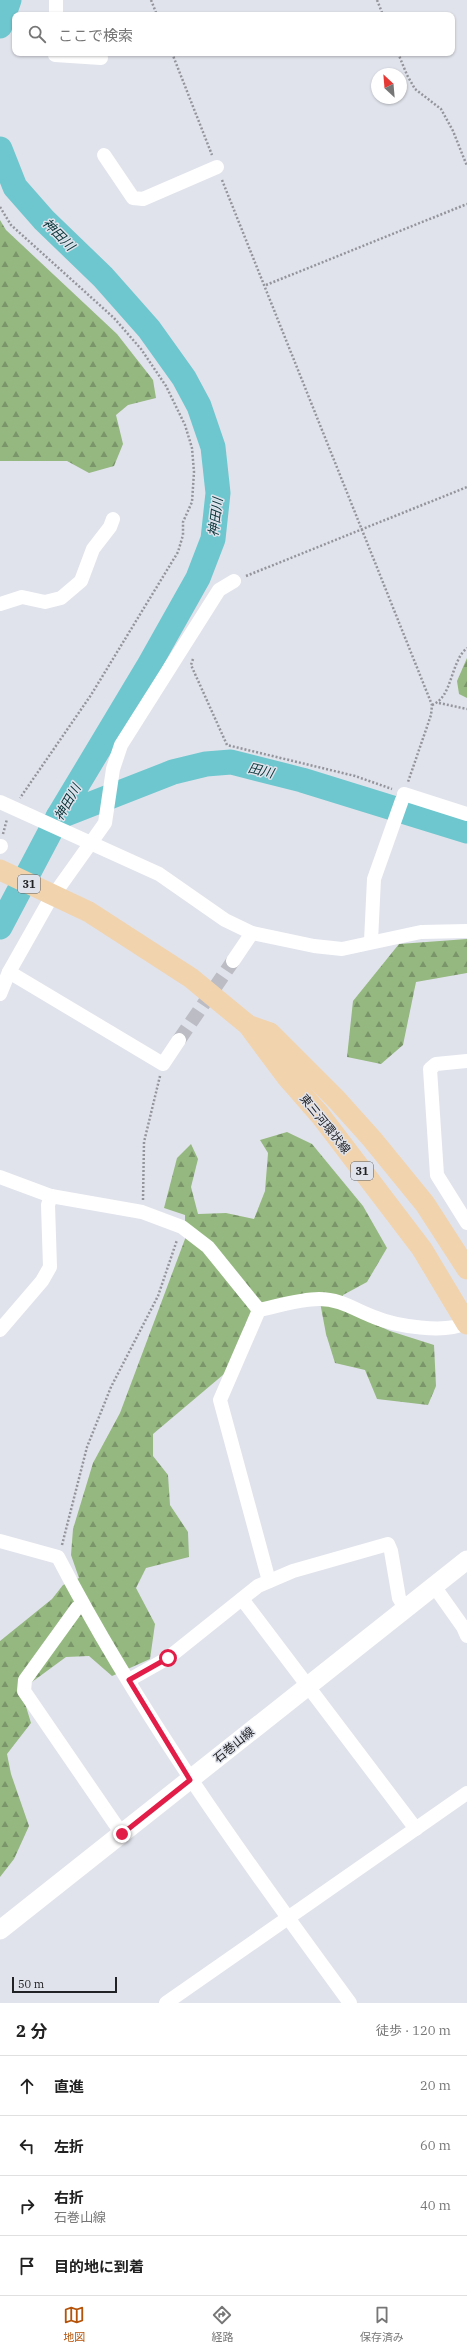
<!DOCTYPE html>
<html lang="ja">
<head>
<meta charset="utf-8">
<style>
	:root { --surface:#fff; --page:#f6f6f6; --text:#222; --muted:#767676; --line:#e0e0e0; --accent:#b45309 }
	body { margin:0; font-family:"IBM Plex Serif","Noto Sans JP",serif; background:var(--page); color:var(--text) }
	.compass { position:absolute; left:371px; top:68px; width:36px; height:36px; border-radius:50%; background:var(--surface); box-shadow:0 1px 3px #0004; rotate:334deg }
	.scale { position:absolute; left:12px; bottom:10px; width:105px; box-sizing:border-box; padding-left:4px; border:2px solid #212225; border-top:0; font-size:11px; line-height:14px; white-space:nowrap; color:#212225; -webkit-text-stroke:3px #e1e3ec; paint-order:stroke }
	.stop { position:absolute; width:12px; height:12px; margin:-9px; border:3px solid #e11d48; border-radius:50%; background:#fff }
	.stop.end { background:#e11d48; border-color:#fff; box-shadow:0 1px 4px #0008 }
	.list { margin:0; padding:0; list-style:none }
	h2 { display:flex; justify-content:space-between; align-items:center; height:52px; margin:0; padding:0 16px; font-size:17px }
	h2 small { font-size:13px; font-weight:400; color:var(--muted) }
	.list li { display:grid; grid-template-columns:26px 1fr auto; gap:12px; align-items:center; box-sizing:border-box; height:60px; padding:0 16px; border-top:1px solid var(--line) }
	.list b { display:block; font-size:15px; white-space:nowrap }
	.list p { margin:0; font-size:13px; white-space:nowrap; color:var(--muted) }
	.list em { font-size:13px; font-style:normal; color:var(--muted) }
	.icon { flex:none; width:22px; height:22px; fill:none; stroke:currentColor; stroke-width:2; stroke-linecap:round; stroke-linejoin:round }
	.map { position:relative; flex:none; width:467px; height:2003px; overflow:hidden }
	.search { position:absolute; background:var(--surface); box-shadow:0 1px 3px #0004; left:12px; right:12px; top:12px; height:44px; display:flex; align-items:center; gap:10px; box-sizing:border-box; padding:0 14px; border-radius:8px; color:var(--muted); font-size:15px }
	.sheet { height:292px; background:var(--surface) }
	nav { display:flex; justify-content:space-around; align-items:center; box-sizing:border-box; height:56px; border-top:1px solid var(--line); background:var(--surface); font-size:11px; color:var(--muted) }
	nav a { display:grid; justify-items:center; gap:2px }
	nav .on { color:var(--accent) }
	.map>svg:first-child { display:block }
	.forest { fill:url(#forest-firs) }
	.lines { fill:none; stroke-linecap:round; stroke-linejoin:round }
	.river { stroke:#6ec7ce; stroke-width:25 }
	.minor-tunnel { stroke:#bbbcc4; stroke-width:14; stroke-dasharray:14 7; stroke-linecap:butt }
	.path { stroke:#94959c; stroke-width:2.5; stroke-dasharray:2 2; stroke-linecap:butt }
	.minor { stroke:#fff; stroke-width:14 }
	.secondary { stroke:#fff; stroke-width:19 }
	.primary { stroke:#f1d3ad; stroke-width:21 }
	.route { stroke:#e11d48; stroke-width:5 }
	.labels { text-anchor:middle; stroke-width:3; stroke-linejoin:round; paint-order:stroke }
	.shield { fill:#e1e3ec; stroke:#5b5c61; stroke-width:1 }
	.shield-label { font-size:11px; font-weight:bold; fill:#212225 }
	.street-label { font-size:12px; fill:#212225; stroke:#e1e3ec }
	.water-label { font-size:13px; font-style:italic; fill:#073438; stroke:#e1e3ec }
</style>
</head>
<body>
<div class="map">
<svg width="467" height="2003" viewBox="0 0 467 2003">
	<defs>
		<pattern id="forest-firs" width="22" height="20" patternUnits="userSpaceOnUse"><rect width="22" height="20" fill="#95b880"/><path d="M5 1l3.5 6h-7zM16 11l3.5 6h-7z" fill="#799569"/></pattern>
	</defs>
	<rect width="100%" height="100%" fill="#e1e3ec"/>
	<g class="forest">
		<path d="M 0,220 L 6,230 L 117,334 L 153,380 L 156,398 L 128,405 L 116,415 L 123,444 L 114,466 L 89,473 L 67,461 L 0,461 Z"/>
		<path d="M 467,658 L 467,698 L 459,694 L 457,681 Z"/>
		<path d="M 467,939 L 467,973 L 416,982 L 403,1045 L 381,1064 L 347,1057 L 353,1001 L 399,944 Z"/>
		<path d="M 287,1132 L 312,1144 L 363,1206 L 387,1248 L 367,1282 L 343,1295 L 341,1309 L 390,1331 L 434,1345 L 436,1386 L 428,1405 L 377,1399 L 365,1370 L 335,1363 L 326,1334 L 319,1297 L 250,1318 L 230,1369 L 153,1434 L 153,1456 L 168,1475 L 170,1505 L 188,1532 L 189,1557 L 146,1568 L 136,1588 L 155,1624 L 150,1659 L 112,1676 L 89,1656 L 66,1657 L 21,1690 L 31,1723 L 7,1754 L 11,1774 L 29,1826 L 14,1859 L 0,1877 L 0,1641 L 52,1599 L 63,1585 L 79,1578 L 71,1555 L 73,1529 L 93,1463 L 120,1413 L 185,1239 L 185,1215 L 164,1208 L 177,1158 L 191,1144 L 198,1159 L 191,1187 L 198,1214 L 226,1213 L 254,1219 L 265,1191 L 268,1153 L 260,1140 Z"/>
	</g>
	<g class="lines">
		<g class="river">
			<path d="M 0,26 L 9,0"/>
			<path d="M 0,149 L 15,187 L 44,220 L 103,277 L 149,329 L 184,378 L 199,406 L 213,447 L 218,493 L 213,539 L 198,578 L 148,667 L 58,817 L 0,927"/>
			<path d="M 58,817 L 173,772 L 206,764 L 231,762 L 302,780 L 467,831"/>
		</g>
		<path class="minor-tunnel" d="M 179,1040 L 233,961"/>
		<g class="path">
			<path d="M 151,0 L 157,15"/>
			<path d="M 377,0 L 383,15"/>
			<path d="M 172,53 L 212,155"/>
			<path d="M 398,53 L 407,75 L 415,89 L 441,109 L 453,131 L 467,166"/>
			<path d="M 222,180 L 432,705 L 431,715 L 408,782"/>
			<path d="M 0,207 L 11,225 L 114,318 L 141,349 L 166,386 L 185,425 L 192,448 L 194,472 L 192,502 L 183,522 L 183,535 L 178,552 L 91,695 L 20,798"/>
			<path d="M 266,285 L 467,204"/>
			<path d="M 246,576 L 467,487"/>
			<path d="M 193,659 L 191,665 L 227,745 L 355,776 L 392,789"/>
			<path d="M 439,703 L 467,709"/>
			<path d="M 432,705 C 453,697 450,662 467,648"/>
			<path d="M 3,834 L 7,819"/>
			<path d="M 143,1200 L 144,1142 L 160,1076"/>
			<path d="M 62,1545 L 87,1447 L 111,1387 L 158,1296 L 177,1240"/>
		</g>
		<g class="minor">
			<path d="M 56,15 L 56,0"/>
			<path d="M 55,53 L 55,55 L 101,58"/>
			<path d="M 104,155 L 133,198 L 143,199 L 217,167"/>
			<path d="M 0,604 L 22,597 L 45,602 L 61,598 L 81,581 L 93,549 L 110,527 L 113,519"/>
			<path d="M 404,794 L 467,814"/>
			<path d="M 0,802 L 159,874 L 225,920 L 252,933 L 314,946 L 342,949 L 421,932 L 467,931"/>
			<path d="M 0,847 L 1,846"/>
			<path d="M 371,941 L 374,879 L 402,800"/>
			<path d="M 233,961 L 252,933"/>
			<path d="M 9,972 L 163,1064 L 179,1040"/>
			<path d="M 0,994 L 9,972 L 48,903 L 105,823 L 113,769 L 121,745 L 219,590 L 234,581"/>
			<path d="M 467,1061 L 436,1064 L 430,1069 L 437,1175 L 467,1223"/>
			<path d="M 0,1177 L 51,1196 L 142,1212 L 182,1227 L 208,1247 L 259,1310"/>
			<path d="M 0,1330 L 42,1281 L 50,1267 L 48,1205 L 51,1196"/>
			<path d="M 0,1541 L 58,1557 C 140,1715 245,1860 350,2003"/>
			<path d="M 269,1581 L 220,1400 L 259,1310 C 278,1306 300,1299 319,1299 C 341,1299 355,1310 374,1317 C 395,1326 446,1334 466,1323"/>
			<path d="M 434,1586 L 463,1627 L 467,1636"/>
			<path d="M 242,1599 L 416,1829"/>
			<path d="M 84,1606 L 77,1608 L 25,1680 L 24,1691 L 122,1834"/>
			<path d="M 129,1680 L 168,1658 L 258,1586 L 293,1571 L 388,1544 L 391,1551 L 399,1598 L 405,1608"/>
			<path d="M 166,2003 L 467,1793"/>
		</g>
		<path class="secondary" d="M 0,1930 L 467,1560"/>
		<g class="primary">
			<path d="M 0,870 L 89,912 L 191,978 L 248,1025 L 286,1076 L 320,1115 L 422,1249 L 467,1324"/>
			<path d="M 250,1026 L 270,1033 L 337,1100 L 372,1139 L 425,1204 L 467,1269"/>
		</g>
	</g>
	<g class="lines">
		<path class="route" d="M 122,1834 L 190,1780 L 129,1680 L 168,1658"/>
	</g>
	<g class="labels">
		<g class="shield">
			<rect x="18" y="875" width="22" height="18" rx="3"/>
			<rect x="351" y="1162" width="22" height="18" rx="3"/>
		</g>
		<g class="shield-label">
			<text x="29" y="888">31</text>
			<text x="362" y="1175">31</text>
		</g>
		<g class="street-label">
			<text transform="translate(325 1124) rotate(51)" y="4">東三河環状線</text>
			<text transform="translate(234 1745) rotate(-39)" y="4">石巻山線</text>
		</g>
		<g class="water-label">
			<text transform="translate(59 234) rotate(45)" y="5">神田川</text>
			<text transform="translate(215 517) rotate(-83)" y="5">神田川</text>
			<text transform="translate(261 770) rotate(14)" y="5">田川</text>
			<text transform="translate(67 802) rotate(-60)" y="5">神田川</text>
		</g>
	</g>
</svg>
<svg class="compass" viewBox="-18 -18 36 36"><path d="M0-13l5 13h-10z" fill="#e53935"/><path d="M0 13l5-13h-10z" fill="#767676"/></svg>
<div class="scale">50 m</div>
<div class="stop" style="left:168px;top:1658px"></div>
<div class="stop end" style="left:122px;top:1834px"></div>
<div class="search"><svg class="icon" aria-label="search" viewBox="0 0 24 24"><circle cx="10" cy="10" r="6"/><path d="M15 15l6 6"/></svg>ここで検索</div>
</div>
<section class="sheet">
<h2>2 分<small>徒歩 · 120 m</small></h2>
<ul class="list">
<li><svg class="icon" aria-label="ahead" viewBox="0 0 24 24"><path d="M12 20V5M6 11l6-6 6 6"/></svg><div><b>直進</b></div><em>20 m</em></li>
<li><svg class="icon" aria-label="left" viewBox="0 0 24 24"><path d="M17 20v-9H6M10 6l-5 5 5 5"/></svg><div><b>左折</b></div><em>60 m</em></li>
<li><svg class="icon" aria-label="right" viewBox="0 0 24 24"><path d="M7 20v-9h11M14 6l5 5-5 5"/></svg><div><b>右折</b><p>石巻山線</p></div><em>40 m</em></li>
<li><svg class="icon" aria-label="arrive" viewBox="0 0 24 24"><path d="M6 21V4h12l-3 4 3 4H6"/></svg><div><b>目的地に到着</b></div></li>
</ul>
</section>
<nav>
<a class="on"><svg class="icon" aria-label="map" viewBox="0 0 24 24"><path d="M3 6l6-2 6 2 6-2v14l-6 2-6-2-6 2zM9 4v14M15 6v14"/></svg>地図</a>
<a><svg class="icon" aria-label="directions" viewBox="0 0 24 24"><path d="M12 3l9 9-9 9-9-9zM9 14v-3h6M13 9l2 2-2 2"/></svg>経路</a>
<a><svg class="icon" aria-label="saved" viewBox="0 0 24 24"><path d="M7 4h10v16l-5-4-5 4z"/></svg>保存済み</a>
</nav>
</body>
</html>
